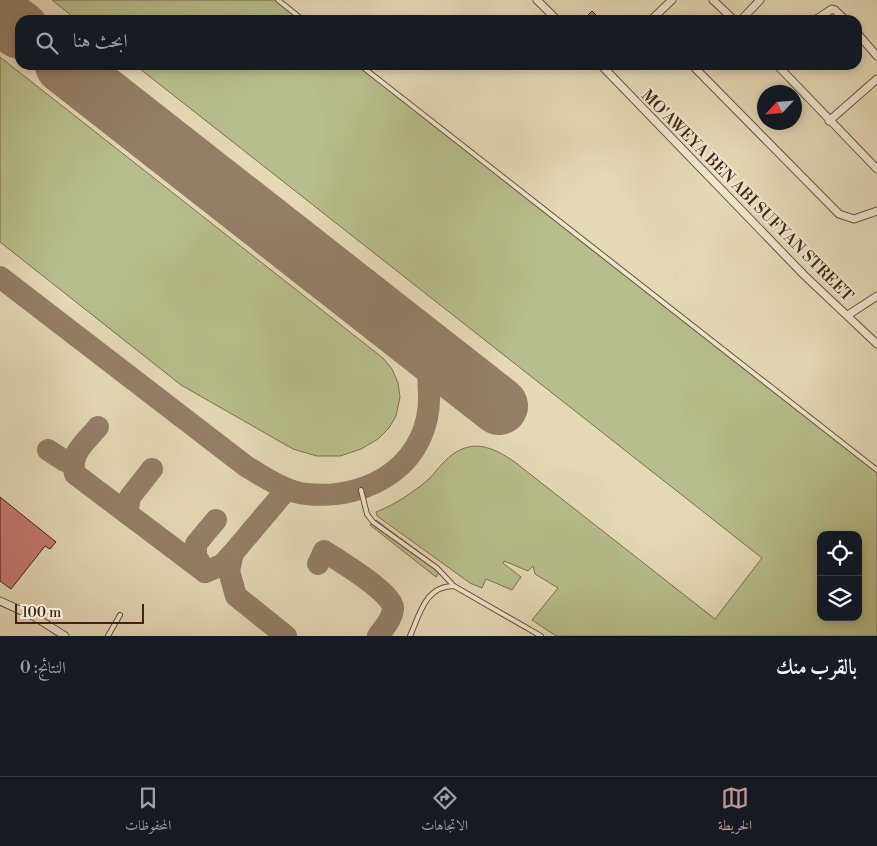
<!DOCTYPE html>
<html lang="ar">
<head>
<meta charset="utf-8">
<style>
	:root { --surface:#171b24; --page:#242831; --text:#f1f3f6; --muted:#9ea1a6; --line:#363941; --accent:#c59692 }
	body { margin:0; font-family:"Libre Bodoni",Amiri,serif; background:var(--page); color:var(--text); direction:rtl }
	.controls { position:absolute; right:15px; bottom:15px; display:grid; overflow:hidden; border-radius:10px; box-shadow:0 2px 8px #0003 }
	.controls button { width:45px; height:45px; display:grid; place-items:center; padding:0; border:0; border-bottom:1px solid var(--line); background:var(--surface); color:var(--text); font:25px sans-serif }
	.compass { position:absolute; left:757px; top:85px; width:45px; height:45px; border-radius:50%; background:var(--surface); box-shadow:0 2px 8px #0003; rotate:244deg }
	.scale { position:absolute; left:15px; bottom:12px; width:129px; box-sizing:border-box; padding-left:5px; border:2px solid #442316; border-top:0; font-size:14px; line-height:18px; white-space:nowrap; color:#442316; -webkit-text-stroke:4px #ede6cf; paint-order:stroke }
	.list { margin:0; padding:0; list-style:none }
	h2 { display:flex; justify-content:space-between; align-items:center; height:65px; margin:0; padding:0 20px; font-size:21px }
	h2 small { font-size:16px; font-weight:400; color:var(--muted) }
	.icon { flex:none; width:28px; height:28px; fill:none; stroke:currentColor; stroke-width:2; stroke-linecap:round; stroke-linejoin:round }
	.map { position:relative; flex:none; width:877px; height:636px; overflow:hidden; direction:ltr }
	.search { position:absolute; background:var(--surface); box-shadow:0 2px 8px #0003; left:15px; right:15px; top:15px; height:55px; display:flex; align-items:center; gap:12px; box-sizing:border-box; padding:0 18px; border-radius:15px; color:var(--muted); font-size:19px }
	.sheet { height:140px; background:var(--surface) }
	nav { display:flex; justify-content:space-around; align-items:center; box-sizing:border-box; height:70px; border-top:1px solid var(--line); background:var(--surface); font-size:14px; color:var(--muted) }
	nav a { display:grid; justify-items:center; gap:2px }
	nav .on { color:var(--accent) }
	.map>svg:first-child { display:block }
	.green { fill:#b7be8b; stroke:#7e7050; fill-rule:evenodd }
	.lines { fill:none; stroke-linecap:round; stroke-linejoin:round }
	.taxiway { stroke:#947e66; stroke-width:22 }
	.runway { stroke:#947e66; stroke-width:58 }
	.building { fill:#c67970; stroke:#442316 }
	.lane-casing { stroke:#6c503e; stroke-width:6 }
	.street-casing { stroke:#6c503e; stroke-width:9 }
	.lane { stroke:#ede6cf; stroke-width:4 }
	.street { stroke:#ede6cf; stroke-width:7 }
	.labels { text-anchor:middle; stroke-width:4.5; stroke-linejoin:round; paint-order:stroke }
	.street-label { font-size:16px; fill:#442316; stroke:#ede6cf }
</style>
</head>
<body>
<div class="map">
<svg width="877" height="636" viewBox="0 0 877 636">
	<rect width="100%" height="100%" fill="#e4d8b5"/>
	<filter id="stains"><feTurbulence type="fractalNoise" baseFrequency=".004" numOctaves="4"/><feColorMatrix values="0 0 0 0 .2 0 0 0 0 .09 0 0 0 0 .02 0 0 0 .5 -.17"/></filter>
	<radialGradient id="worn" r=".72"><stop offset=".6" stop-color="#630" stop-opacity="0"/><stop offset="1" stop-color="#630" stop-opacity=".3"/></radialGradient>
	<g class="green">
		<path d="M 52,0 L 275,0 L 300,20 L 77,20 Z"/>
		<path d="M 0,57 L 383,358 L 392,369 L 398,383 L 400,397 L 396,416 L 389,428 L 378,439 L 361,449 L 340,456 L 317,456 L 293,449 L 181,385 L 0,242 Z"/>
		<path d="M 135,65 L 357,65 L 877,472 L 877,636 L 556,636 L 532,620 L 558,588 L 535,574 L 533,566 L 528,571 L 504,561 L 503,563 L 521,577 L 512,590 L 486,579 L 482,588 L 470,583 L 377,516 L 376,512 C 396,504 412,493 428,480 C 434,474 438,468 444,462 C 468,437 491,445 516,463 L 715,619 L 762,558 ZM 821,535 L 858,535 L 858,617 L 821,617 Z"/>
		<path d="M 376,520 L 438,566 L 441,570 L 436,577 L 370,525 Z"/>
	</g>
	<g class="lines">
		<g class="taxiway">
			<path d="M 0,277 L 247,467 C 265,477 285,492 306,494 C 371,501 432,462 429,392 C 428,386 429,379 428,373 C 424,360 412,345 405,333"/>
			<path d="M 98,427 C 86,442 69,453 75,474 L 205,572 L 222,565 L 233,553"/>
			<path d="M 48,450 L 65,461 L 73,458"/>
			<path d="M 127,513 L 130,497 L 152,469"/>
			<path d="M 318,564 L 324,551 C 338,560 393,593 393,608 C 393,618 384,628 378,636"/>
			<path d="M 205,572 L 196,556 L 196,544 L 216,520"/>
			<path d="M 286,636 L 236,596 L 229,571 L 233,553 L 287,489"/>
		</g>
		<g class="runway">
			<path d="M 0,15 L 20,30"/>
			<path d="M 64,65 L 499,406"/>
		</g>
	</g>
	<g class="building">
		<path d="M 592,11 L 601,20 L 583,20 Z"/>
		<path d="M 0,497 L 56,542 L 50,549 L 45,546 L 11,589 L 0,581 Z"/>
	</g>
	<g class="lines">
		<defs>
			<g id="lane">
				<path d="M 278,0 L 303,20"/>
				<path d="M 360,65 L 877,470"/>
				<path d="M 361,490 L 367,514 L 373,522 L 437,568 L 454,586"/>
				<path d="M 108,636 L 120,615"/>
				<path d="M 410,636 C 420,614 425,586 454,586 L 541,636"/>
			</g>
			<g id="street">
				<path d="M 537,0 L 557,20"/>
				<path d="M 713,0 L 734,20"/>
				<path d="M 651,20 L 672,0"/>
				<path d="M 741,20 L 760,0"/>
				<path d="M 815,20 L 832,9 L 835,10 L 845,20"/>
				<path d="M 857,33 L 877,56"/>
				<path d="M 601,65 L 804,275 L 877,344"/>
				<path d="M 692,65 L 839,214 L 854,219 L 877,211"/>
				<path d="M 777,65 L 877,169"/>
				<path d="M 829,121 L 877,79"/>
				<path d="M 848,315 L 877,296"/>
				<path d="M 0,601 L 35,617 L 65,636"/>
			</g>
		</defs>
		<use href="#lane" class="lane-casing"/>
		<use href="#street" class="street-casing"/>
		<use href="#lane" class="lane"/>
		<use href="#street" class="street"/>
	</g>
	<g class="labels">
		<g class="street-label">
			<text transform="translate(748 195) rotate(45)" y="6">MO'AWEYA BEN ABI SUFYAN STREET</text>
		</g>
	</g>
	<rect width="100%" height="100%" filter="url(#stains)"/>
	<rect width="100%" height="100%" fill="url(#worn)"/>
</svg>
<div class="controls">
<button><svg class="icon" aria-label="locate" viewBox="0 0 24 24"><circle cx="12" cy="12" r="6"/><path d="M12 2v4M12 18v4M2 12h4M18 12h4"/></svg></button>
<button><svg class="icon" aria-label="layers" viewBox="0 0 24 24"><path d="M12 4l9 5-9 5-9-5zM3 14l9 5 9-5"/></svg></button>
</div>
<svg class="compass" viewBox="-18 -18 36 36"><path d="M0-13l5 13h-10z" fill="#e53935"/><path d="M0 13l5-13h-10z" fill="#9ea1a6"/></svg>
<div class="scale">100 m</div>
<div class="search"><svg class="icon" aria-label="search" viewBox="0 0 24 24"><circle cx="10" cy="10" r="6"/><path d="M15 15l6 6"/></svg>ابحث هنا</div>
</div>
<section class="sheet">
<h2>بالقرب منك<small>النتائج: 0</small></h2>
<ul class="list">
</ul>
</section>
<nav>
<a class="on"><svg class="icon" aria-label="map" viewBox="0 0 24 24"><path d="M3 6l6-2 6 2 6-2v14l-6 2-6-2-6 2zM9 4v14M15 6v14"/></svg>الخريطة</a>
<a><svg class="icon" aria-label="directions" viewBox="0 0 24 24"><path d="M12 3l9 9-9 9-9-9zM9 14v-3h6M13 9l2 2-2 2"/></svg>الاتجاهات</a>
<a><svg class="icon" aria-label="saved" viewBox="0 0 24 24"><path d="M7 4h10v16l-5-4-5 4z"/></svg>المحفوظات</a>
</nav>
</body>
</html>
